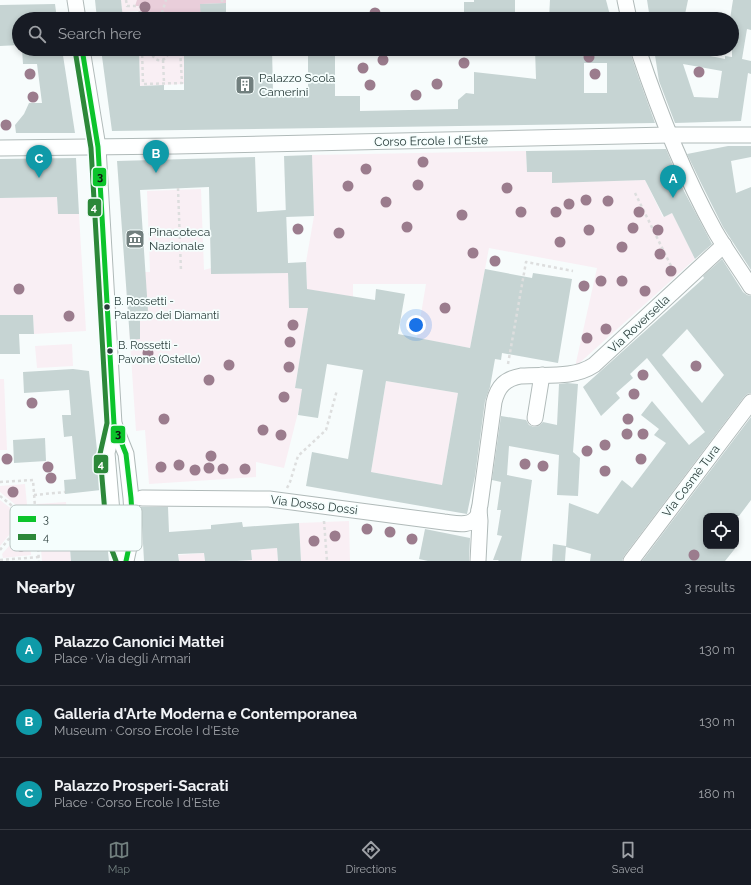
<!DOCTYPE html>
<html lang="en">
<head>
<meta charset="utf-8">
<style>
	:root { --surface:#171b24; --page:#242831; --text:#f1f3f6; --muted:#9ea1a6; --line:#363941; --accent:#717f7e }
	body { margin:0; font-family:Raleway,sans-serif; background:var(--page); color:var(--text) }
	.controls { position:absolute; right:12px; bottom:12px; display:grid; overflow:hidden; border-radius:8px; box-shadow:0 2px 6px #0003 }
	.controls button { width:36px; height:36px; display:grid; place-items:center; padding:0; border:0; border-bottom:1px solid var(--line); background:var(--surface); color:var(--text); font:20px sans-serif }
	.you { position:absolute; left:416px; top:325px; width:14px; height:14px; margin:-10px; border:3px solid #fff; border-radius:50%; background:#1a73e8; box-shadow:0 0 0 6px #1a73e833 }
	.badge { display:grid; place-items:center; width:26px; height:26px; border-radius:50%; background:var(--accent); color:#fff; font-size:13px; font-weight:700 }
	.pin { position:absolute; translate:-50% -33px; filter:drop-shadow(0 1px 2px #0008) }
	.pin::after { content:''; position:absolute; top:21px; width:14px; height:12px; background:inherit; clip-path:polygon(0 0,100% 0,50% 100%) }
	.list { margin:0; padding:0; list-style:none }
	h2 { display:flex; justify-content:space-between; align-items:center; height:52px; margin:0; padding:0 16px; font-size:17px }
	h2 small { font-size:13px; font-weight:400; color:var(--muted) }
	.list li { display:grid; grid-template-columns:26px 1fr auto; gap:12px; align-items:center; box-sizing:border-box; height:72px; padding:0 16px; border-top:1px solid var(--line) }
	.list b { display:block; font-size:15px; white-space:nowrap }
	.list p { margin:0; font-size:13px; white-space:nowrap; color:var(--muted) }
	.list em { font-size:13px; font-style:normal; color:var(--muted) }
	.icon { flex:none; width:22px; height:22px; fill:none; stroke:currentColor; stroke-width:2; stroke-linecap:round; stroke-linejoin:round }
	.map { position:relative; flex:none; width:751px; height:561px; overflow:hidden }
	.search { position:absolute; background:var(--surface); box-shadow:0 2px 6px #0003; left:12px; right:12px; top:12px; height:44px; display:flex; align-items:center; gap:10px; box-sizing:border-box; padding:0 14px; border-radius:22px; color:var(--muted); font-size:15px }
	.sheet { height:268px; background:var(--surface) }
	nav { display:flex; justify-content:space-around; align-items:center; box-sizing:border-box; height:56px; border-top:1px solid var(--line); background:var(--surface); font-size:11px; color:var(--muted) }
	nav a { display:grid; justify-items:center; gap:2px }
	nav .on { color:var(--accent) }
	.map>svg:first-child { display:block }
	.green { fill:#f9eff4 }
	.forest { fill:#e9ceda }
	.building { fill:#c6d4d3; fill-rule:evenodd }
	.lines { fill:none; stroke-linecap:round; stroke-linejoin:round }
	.minor-casing { stroke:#b0bab9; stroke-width:17 }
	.path { stroke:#dddede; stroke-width:2.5; stroke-dasharray:3 3; stroke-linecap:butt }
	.minor { stroke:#feffff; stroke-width:15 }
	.bus-1-casing { stroke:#f5fefd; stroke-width:8 }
	.bus-2-casing { stroke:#f5fefd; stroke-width:8 }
	.bus-1 { stroke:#0cc42b; stroke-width:5 }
	.bus-2 { stroke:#2c8839; stroke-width:5 }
	.tree { fill:#9b7c8d }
	.bus-dot { fill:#293c3a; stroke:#f5fefd; stroke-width:1.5 }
	.labels { text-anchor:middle; stroke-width:3.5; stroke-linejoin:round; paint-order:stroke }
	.bus-label { font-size:11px; fill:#293c3a; stroke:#f5fefd; text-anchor:start }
	.poi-label { font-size:12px; fill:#293c3a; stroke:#f5fefd; text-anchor:start }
	.street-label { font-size:12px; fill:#293c3a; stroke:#f5fefd }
	.key { fill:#f5fefd; stroke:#b8c4c2; stroke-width:1 }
	.key-label { font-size:11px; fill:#293c3a }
	.line-badge { stroke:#f5fefd; stroke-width:1.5 }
	.badge-label { font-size:11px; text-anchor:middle; font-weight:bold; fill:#fff }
	.pale-badge-label { font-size:11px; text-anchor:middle; font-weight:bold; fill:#111 }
</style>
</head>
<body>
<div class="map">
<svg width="751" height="561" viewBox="0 0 751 561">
	<rect width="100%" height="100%" fill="#f7fcfc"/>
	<g class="green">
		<path d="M 121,0 L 226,0 L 226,13 L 183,15 L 183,19 L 138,19 L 138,11 L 122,12 Z"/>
		<path d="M 139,49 L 184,49 L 184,84 L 140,86 Z"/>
		<path d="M 526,151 L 527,172 L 552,172 L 552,182 L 645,180 L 663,217 L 672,213 L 695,259 L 575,367 L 597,268 L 489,248 L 470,348 L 417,338 L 426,284 L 353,284 L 353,297 L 311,290 L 295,388 L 304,389 L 284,468 L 256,462 L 256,477 L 149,484 L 145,430 L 136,431 L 129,327 L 140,312 L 148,311 L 145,272 L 150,272 L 147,191 L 201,189 L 204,270 L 211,268 L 211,274 L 288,273 L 289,308 L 308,308 L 306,262 L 314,216 L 312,155 Z"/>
		<path d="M 57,197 L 58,214 L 79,214 L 86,331 L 34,334 L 33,315 L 0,315 L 0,198 Z"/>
		<path d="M 72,344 L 73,366 L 37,368 L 35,346 Z"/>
		<path d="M 0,379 L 4,379 L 7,450 L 0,450 Z"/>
		<path d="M 386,381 L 458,393 L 442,485 L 371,472 Z"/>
		<path d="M 25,484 L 28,515 L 0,492 L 0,486 Z"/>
		<path d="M 0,500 L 18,514 L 19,523 L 0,546 Z"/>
		<path d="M 66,502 L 71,561 L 42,561 L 37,504 Z"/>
		<path d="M 349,521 L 350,561 L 301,561 L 299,523 Z"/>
		<path d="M 29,524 L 31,555 L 3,558 L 2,554 Z"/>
		<path d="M 277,548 L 278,561 L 237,561 L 252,560 L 251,550 Z"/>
		<path d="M 204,553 L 205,561 L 179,561 L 178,555 Z"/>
	</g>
	<path class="forest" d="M 137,0 L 226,0 L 226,3 L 201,4 L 201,14 L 140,17 L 140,6 L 135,6 Z"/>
	<g class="building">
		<path d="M 95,0 L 121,0 L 123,19 L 97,19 Z"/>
		<path d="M 474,0 L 515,0 L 515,18 L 472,19 L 472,17 L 464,17 L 464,2 L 474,2 Z"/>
		<path d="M 550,0 L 606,0 L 611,19 L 549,19 Z"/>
		<path d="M 647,0 L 688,0 L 684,19 L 650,19 Z"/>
		<path d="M 733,0 L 751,0 L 751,30 L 747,29 L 742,59 L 751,61 L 751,74 L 748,73 L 741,121 L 675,123 L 659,81 L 654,49 L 685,49 L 686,51 L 725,59 L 725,56 L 732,57 L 732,19 L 730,19 ZM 683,64 L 722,71 L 718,98 L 694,97 Z"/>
		<path d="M 226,3 L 226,19 L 201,19 L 200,4 Z"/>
		<path d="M 55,4 L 57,19 L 19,19 L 19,45 L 0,46 L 0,5 Z"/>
		<path d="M 22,49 L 62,49 L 75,133 L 16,133 L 15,125 L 24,114 L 29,103 L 42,103 L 37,64 L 23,64 Z"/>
		<path d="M 101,49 L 139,49 L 140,86 L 164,85 L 164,90 L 184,90 L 184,49 L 272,49 L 273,92 L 308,92 L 308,49 L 335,49 L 335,96 L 360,96 L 360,111 L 458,109 L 458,100 L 466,93 L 474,94 L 474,72 L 536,79 L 535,49 L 629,49 L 638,76 L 655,123 L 112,131 ZM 584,63 L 607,63 L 607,93 L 584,93 Z"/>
		<path d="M 728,146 L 751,146 L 751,157 L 731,161 L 736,193 L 751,187 L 751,270 L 723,227 L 701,183 L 687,154 Z"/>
		<path d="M 666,149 L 684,191 L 712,244 L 695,259 L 672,213 L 664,217 L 645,180 L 552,183 L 552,172 L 527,172 L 526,151 Z"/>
		<path d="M 312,155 L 314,216 L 286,217 L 284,156 Z"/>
		<path d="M 255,157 L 257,212 L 286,210 L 288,263 L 306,262 L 307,289 L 375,300 L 376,289 L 405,294 L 398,334 L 470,348 L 485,269 L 532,278 L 533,273 L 572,279 L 558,363 L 502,353 L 501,360 L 495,359 L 490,387 L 485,401 L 475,476 L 467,514 L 306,486 L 312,452 L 348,459 L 363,370 L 327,364 L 318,418 L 298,415 L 302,389 L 295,388 L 308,308 L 289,308 L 288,273 L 211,274 L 209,187 L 140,190 L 148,311 L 140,312 L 140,339 L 130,340 L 117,161 ZM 386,381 L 458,393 L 442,485 L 371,472 Z"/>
		<path d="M 76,158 L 79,214 L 58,214 L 57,197 L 0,198 L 0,159 Z"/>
		<path d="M 722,259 L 743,292 L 747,295 L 751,296 L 751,393 L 747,394 L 744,397 L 624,556 L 622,561 L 590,561 L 591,554 L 566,547 L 569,503 L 598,514 L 622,480 L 632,488 L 666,443 L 654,435 L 659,429 L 641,415 L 652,401 L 689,445 L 705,432 L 647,358 L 630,374 L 633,378 L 616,393 L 620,398 L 601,416 L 583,387 L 704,278 L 703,276 ZM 687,329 L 724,375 L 702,403 L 662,355 Z"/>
		<path d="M 0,315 L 33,315 L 34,334 L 19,334 L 20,354 L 0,354 Z"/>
		<path d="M 73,369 L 89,371 L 101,490 L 65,494 L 64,480 L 76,479 L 72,436 L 64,437 L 62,415 L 71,415 L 69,390 L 24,393 L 23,372 Z"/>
		<path d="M 567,383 L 578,384 L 573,452 L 580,458 L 578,496 L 557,495 L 559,455 L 509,446 L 507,475 L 532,480 L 521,561 L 498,561 L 499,560 L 493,560 L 502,536 L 497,535 L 501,510 L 497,510 L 501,482 L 492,480 L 501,416 L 526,420 L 529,425 L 534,427 L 539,426 L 543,422 L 557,425 L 559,384 Z"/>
		<path d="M 751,417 L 751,500 L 739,516 L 706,516 L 706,546 L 737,546 L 725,561 L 642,561 Z"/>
		<path d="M 45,438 L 46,461 L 14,463 L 13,440 Z"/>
		<path d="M 141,507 L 168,507 L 169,532 L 211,529 L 211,525 L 242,522 L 243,527 L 299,523 L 301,561 L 278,561 L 277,548 L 251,550 L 252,560 L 237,561 L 205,561 L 204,553 L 178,554 L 179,561 L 144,561 Z"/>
		<path d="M 103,510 L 105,537 L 107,543 L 109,561 L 71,561 L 67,512 Z"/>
		<path d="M 425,529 L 470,538 L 469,561 L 428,561 L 419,559 Z"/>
		<path d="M 553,544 L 566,546 L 565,561 L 552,561 Z"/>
	</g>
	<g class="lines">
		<defs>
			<g id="minor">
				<path d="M 75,0 L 78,19"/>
				<path d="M 625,0 L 629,19"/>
				<path d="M 82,49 L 98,147 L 114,424 L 107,453 L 114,536 L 124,561"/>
				<path d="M 638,49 C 659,112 683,173 715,231 C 726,250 739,268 751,287"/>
				<path d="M 0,148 L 175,146 L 669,135 L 751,135"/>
				<path d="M 535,418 L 542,375"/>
				<path d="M 114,424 L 126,454 L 131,498 L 133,529 L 126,561"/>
				<path d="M 142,498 L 269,499 L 444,522 C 454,523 472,528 478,515 C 479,512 479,508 480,505 L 494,402 C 498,386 505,379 521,376 C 545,374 573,379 594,365 L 724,245"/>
				<path d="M 478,561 L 480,521 L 479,510"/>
				<path d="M 631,561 L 751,402"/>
			</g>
		</defs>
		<use href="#minor" class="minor-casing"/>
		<g class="path">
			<path d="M 126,0 L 127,6 L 140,6 L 140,17 L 179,15 L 179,19"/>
			<path d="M 222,2 L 222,0"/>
			<path d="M 161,19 L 161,16 L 166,0"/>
			<path d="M 142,49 L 143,84 L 182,83 L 180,49"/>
			<path d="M 152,49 C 150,64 170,64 168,49"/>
			<path d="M 142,51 L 152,51"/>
			<path d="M 169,51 L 180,51"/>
			<path d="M 163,60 L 164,83"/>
			<path d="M 178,188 L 181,271"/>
			<path d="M 635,193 L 674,272"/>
			<path d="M 148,234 L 203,232"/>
			<path d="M 508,364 L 526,262 L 573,271"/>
			<path d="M 0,482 L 33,480 L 39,561"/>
			<path d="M 287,488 L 290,482 L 298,456 L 326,430 L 337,390"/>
			<path d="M 34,495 L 65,492"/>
			<path d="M 0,496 L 26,517 L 36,517"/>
			<path d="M 324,521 L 327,561"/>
			<path d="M 0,550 L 26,517"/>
			<path d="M 0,560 L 39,557"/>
		</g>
		<use href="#minor" class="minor"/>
		<defs>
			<path id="bus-1" d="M 82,49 L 98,147 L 114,424 L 126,454 L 131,498 L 133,529 L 126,561"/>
			<path id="bus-2" d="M 75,50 L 91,148 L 107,423 L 100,454 L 107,537 L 116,561"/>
		</defs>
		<use href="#bus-1" class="bus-1-casing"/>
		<use href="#bus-2" class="bus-2-casing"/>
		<use href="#bus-1" class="bus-1"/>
		<use href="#bus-2" class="bus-2"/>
	</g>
	<g class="tree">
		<circle cx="145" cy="7" r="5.5"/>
		<circle cx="375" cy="13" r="5.5"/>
		<circle cx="589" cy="57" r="5.5"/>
		<circle cx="383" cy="60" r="5.5"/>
		<circle cx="464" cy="63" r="5.5"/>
		<circle cx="363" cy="68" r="5.5"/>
		<circle cx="699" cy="72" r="5.5"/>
		<circle cx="30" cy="74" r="5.5"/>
		<circle cx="595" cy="74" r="5.5"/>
		<circle cx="437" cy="84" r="5.5"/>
		<circle cx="370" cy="85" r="5.5"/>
		<circle cx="416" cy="95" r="5.5"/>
		<circle cx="33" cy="97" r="5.5"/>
		<circle cx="6" cy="125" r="5.5"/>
		<circle cx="423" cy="162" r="5.5"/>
		<circle cx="366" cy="169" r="5.5"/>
		<circle cx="418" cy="185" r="5.5"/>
		<circle cx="348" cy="186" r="5.5"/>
		<circle cx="507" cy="188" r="5.5"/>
		<circle cx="586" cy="200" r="5.5"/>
		<circle cx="608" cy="201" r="5.5"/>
		<circle cx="386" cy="202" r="5.5"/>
		<circle cx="569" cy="204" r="5.5"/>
		<circle cx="521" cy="212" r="5.5"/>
		<circle cx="556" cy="212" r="5.5"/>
		<circle cx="639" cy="212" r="5.5"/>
		<circle cx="462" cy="215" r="5.5"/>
		<circle cx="407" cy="227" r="5.5"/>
		<circle cx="633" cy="228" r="5.5"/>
		<circle cx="298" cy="229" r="5.5"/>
		<circle cx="589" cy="230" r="5.5"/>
		<circle cx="658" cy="230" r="5.5"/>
		<circle cx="339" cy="233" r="5.5"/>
		<circle cx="560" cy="242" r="5.5"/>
		<circle cx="622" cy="247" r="5.5"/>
		<circle cx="473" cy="253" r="5.5"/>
		<circle cx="660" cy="254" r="5.5"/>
		<circle cx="495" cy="261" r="5.5"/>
		<circle cx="671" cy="271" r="5.5"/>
		<circle cx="601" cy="281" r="5.5"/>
		<circle cx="622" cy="281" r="5.5"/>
		<circle cx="584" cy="286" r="5.5"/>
		<circle cx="19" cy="289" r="5.5"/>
		<circle cx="645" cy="291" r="5.5"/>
		<circle cx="445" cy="308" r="5.5"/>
		<circle cx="69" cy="316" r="5.5"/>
		<circle cx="293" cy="325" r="5.5"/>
		<circle cx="606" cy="329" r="5.5"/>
		<circle cx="587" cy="338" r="5.5"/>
		<circle cx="290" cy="342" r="5.5"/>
		<circle cx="148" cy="353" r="5.5"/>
		<circle cx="229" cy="365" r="5.5"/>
		<circle cx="696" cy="366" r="5.5"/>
		<circle cx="289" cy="367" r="5.5"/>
		<circle cx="643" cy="375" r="5.5"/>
		<circle cx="209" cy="380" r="5.5"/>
		<circle cx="634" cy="394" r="5.5"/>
		<circle cx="284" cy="397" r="5.5"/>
		<circle cx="32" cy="403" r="5.5"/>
		<circle cx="164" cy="419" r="5.5"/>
		<circle cx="628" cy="419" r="5.5"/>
		<circle cx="263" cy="430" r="5.5"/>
		<circle cx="627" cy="434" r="5.5"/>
		<circle cx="643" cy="434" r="5.5"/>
		<circle cx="281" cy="435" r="5.5"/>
		<circle cx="605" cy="445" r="5.5"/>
		<circle cx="587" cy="451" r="5.5"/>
		<circle cx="211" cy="456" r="5.5"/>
		<circle cx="7" cy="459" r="5.5"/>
		<circle cx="641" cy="459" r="5.5"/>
		<circle cx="525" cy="464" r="5.5"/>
		<circle cx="179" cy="465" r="5.5"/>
		<circle cx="543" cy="466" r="5.5"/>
		<circle cx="48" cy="467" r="5.5"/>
		<circle cx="161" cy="467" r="5.5"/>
		<circle cx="209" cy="468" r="5.5"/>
		<circle cx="223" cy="469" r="5.5"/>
		<circle cx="245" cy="469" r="5.5"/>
		<circle cx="195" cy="470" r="5.5"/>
		<circle cx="605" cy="471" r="5.5"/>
		<circle cx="51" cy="478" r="5.5"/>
		<circle cx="13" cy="492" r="5.5"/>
		<circle cx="367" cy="529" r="5.5"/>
		<circle cx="390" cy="532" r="5.5"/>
		<circle cx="335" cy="536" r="5.5"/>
		<circle cx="412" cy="539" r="5.5"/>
		<circle cx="314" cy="541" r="5.5"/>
		<circle cx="21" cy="546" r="5.5"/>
		<circle cx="694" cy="555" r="5.5"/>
	</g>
	<defs>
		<symbol id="building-square" viewBox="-11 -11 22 22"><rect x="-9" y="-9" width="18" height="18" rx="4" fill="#717f7e" stroke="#f5fefd"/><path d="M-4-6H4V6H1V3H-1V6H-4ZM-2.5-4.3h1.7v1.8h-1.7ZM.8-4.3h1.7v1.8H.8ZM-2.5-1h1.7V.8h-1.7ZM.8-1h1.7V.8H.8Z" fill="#fff"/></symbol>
		<symbol id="museum-square" viewBox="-11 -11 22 22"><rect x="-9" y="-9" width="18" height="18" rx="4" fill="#717f7e" stroke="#f5fefd"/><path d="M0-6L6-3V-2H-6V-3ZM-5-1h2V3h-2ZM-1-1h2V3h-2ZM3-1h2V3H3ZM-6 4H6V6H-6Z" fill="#fff"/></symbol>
	</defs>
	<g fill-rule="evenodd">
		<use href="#building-square" x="234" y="74" width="22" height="22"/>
		<use href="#museum-square" x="124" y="228" width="22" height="22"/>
	</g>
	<g class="bus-dot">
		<circle cx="107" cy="307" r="3.5"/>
		<circle cx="110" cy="351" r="3.5"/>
	</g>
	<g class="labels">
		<g class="bus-label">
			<text x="114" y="305">B. Rossetti -<tspan x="114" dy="14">Palazzo dei Diamanti</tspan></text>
			<text x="118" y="349">B. Rossetti -<tspan x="118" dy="14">Pavone (Ostello)</tspan></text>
		</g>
		<g class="poi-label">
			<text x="259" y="82">Palazzo Scola<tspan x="259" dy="14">Camerini</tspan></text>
			<text x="149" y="236">Pinacoteca<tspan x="149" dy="14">Nazionale</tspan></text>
		</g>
		<g class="street-label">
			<text transform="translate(431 141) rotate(-1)" y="4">Corso Ercole I d'Este</text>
			<text transform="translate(639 324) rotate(-43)" y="4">Via Roversella</text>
			<text transform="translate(691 481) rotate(-53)" y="4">Via Cosmè Tura</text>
			<text transform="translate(314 505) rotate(7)" y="4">Via Dosso Dossi</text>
		</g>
	</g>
	<rect x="10" y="505" width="132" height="46" rx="6" class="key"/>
	<rect x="18" y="516" width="18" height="6" fill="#0cc42b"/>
	<rect x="18" y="534" width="18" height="6" fill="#2c8839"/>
	<g class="key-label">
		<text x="43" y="523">3</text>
		<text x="43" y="541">4</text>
	</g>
	<g class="line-badge">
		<rect x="92" y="167" width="15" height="20" rx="4" fill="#0cc42b"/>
		<rect x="87" y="198" width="15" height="19" rx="4" fill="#2c8839"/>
		<rect x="110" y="425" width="16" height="19" rx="4" fill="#0cc42b"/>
		<rect x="93" y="454" width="16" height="20" rx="4" fill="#2c8839"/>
	</g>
	<g class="badge-label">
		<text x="94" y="211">4</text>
		<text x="101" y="468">4</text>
	</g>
	<g class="pale-badge-label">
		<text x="100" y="181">3</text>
		<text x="118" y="438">3</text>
	</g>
</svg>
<div class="controls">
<button><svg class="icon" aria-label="locate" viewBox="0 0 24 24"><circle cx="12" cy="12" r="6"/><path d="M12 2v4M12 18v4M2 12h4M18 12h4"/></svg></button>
</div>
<div class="you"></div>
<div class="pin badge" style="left:673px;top:198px;background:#0f9aa8">A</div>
<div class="pin badge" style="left:156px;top:173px;background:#0f9aa8">B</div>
<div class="pin badge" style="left:39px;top:178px;background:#0f9aa8">C</div>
<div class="search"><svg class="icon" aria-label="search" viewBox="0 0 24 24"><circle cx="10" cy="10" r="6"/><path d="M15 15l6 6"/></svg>Search here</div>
</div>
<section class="sheet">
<h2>Nearby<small>3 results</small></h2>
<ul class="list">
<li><span class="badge" style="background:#0f9aa8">A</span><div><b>Palazzo Canonici Mattei</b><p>Place · Via degli Armari</p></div><em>130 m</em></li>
<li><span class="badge" style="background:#0f9aa8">B</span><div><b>Galleria d'Arte Moderna e Contemporanea</b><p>Museum · Corso Ercole I d'Este</p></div><em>130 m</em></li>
<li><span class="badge" style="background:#0f9aa8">C</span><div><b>Palazzo Prosperi-Sacrati</b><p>Place · Corso Ercole I d'Este</p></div><em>180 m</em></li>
</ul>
</section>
<nav>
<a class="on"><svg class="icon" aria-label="map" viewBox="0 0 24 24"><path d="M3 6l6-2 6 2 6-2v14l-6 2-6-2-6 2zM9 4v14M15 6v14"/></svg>Map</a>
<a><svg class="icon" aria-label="directions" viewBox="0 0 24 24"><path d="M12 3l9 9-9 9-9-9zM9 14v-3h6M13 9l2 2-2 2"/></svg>Directions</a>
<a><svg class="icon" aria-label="saved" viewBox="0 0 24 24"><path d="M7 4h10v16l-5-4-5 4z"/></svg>Saved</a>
</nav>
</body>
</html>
